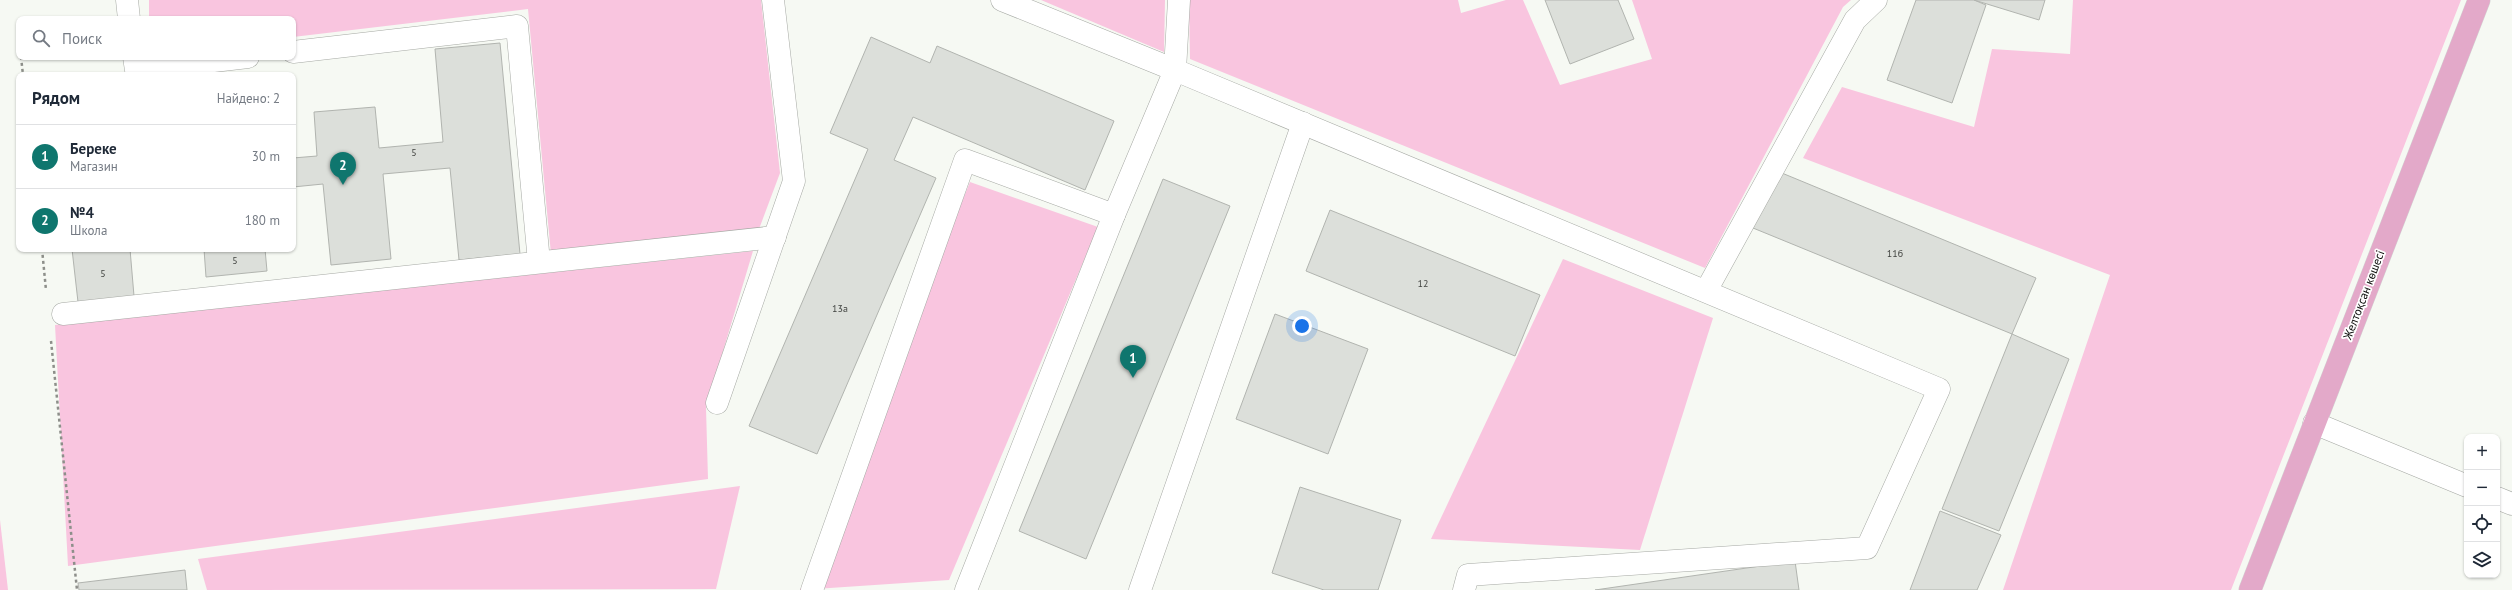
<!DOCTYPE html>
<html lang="ru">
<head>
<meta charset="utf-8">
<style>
	:root { --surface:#fff; --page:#f2f2f3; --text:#1f2937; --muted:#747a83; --line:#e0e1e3; --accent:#0f766e }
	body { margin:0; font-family:"PT Sans",sans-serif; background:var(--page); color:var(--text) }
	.controls { position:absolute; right:12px; bottom:12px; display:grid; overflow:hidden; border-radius:8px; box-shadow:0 1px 3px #0004 }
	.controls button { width:36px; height:36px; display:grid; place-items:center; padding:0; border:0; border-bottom:1px solid var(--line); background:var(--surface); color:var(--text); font:20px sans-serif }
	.you { position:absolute; left:1302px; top:326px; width:14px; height:14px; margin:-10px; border:3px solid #fff; border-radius:50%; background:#1a73e8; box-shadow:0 0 0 6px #1a73e833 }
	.badge { display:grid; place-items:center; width:26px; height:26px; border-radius:50%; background:var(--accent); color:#fff; font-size:13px; font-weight:700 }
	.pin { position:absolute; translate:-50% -33px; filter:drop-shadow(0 1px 2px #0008) }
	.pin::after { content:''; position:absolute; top:21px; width:14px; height:12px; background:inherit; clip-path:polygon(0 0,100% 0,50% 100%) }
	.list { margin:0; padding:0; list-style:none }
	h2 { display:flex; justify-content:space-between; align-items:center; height:52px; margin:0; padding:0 16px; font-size:17px }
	h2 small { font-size:13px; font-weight:400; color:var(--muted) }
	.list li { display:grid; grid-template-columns:26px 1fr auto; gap:12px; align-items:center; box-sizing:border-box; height:64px; padding:0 16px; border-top:1px solid var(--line) }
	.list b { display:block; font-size:15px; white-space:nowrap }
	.list p { margin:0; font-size:13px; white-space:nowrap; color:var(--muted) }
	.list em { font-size:13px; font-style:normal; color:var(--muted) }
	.icon { flex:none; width:22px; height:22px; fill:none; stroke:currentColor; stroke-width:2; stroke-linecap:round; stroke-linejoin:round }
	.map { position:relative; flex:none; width:2512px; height:590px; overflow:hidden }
	.search { position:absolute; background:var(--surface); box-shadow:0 1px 3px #0004; left:16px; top:16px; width:280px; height:44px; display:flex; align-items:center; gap:10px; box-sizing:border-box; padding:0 14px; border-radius:8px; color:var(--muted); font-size:15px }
	.panel { position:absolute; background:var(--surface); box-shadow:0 1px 3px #0004; left:16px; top:72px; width:280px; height:180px; border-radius:8px }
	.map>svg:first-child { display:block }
	.green { fill:#f9c5df }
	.building { fill:#dcdfda; stroke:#b1b4af }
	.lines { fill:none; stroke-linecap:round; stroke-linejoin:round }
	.minor-casing { stroke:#a6a9a4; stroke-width:23 }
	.major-casing { stroke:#d3d3d3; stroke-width:23 }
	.path { stroke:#8d8f8a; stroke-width:2.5; stroke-dasharray:3 3; stroke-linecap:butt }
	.minor { stroke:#fff; stroke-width:22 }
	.major { stroke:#e3a9c9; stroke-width:22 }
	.labels { text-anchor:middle; stroke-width:3.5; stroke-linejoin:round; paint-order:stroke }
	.number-label { font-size:10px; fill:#3f413e }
	.street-label { font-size:12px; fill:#0b0c0a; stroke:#fff }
</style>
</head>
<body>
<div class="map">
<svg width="2512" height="590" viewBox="0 0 2512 590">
	<rect width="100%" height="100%" fill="#f6f9f3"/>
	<g class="green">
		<path d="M 149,0 L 761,0 L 780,173 L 759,229 L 551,254 L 528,9 L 293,37 L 293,19 L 149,19 Z"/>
		<path d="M 1041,0 L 1165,0 L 1164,52 Z"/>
		<path d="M 1189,0 L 1458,0 L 1461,13 L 1506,0 L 1523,0 L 1560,85 L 1652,59 L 1632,0 L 1851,0 L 1843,7 L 1705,268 L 1190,59 Z"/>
		<path d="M 2073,0 L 2461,0 L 2231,590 L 2003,590 L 2110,275 L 1803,158 L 1842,87 L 1974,127 L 1992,49 L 2070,54 Z"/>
		<path d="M 970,182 L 1098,227 L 949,580 L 800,590 Z"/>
		<path d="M 753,251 L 706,408 L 708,479 L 68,566 L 55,325 Z"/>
		<path d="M 1563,259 L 1713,318 L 1640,550 L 1431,539 Z"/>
		<path d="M 740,486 L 716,589 L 207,590 L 198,559 Z"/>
		<path d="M 0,520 L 8,590 L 0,590 Z"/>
	</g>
	<g class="building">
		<path d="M 1545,0 L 1618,0 L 1634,39 L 1570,64 Z"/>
		<path d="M 1916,0 L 1974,0 L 1986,5 L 1952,103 L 1887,80 Z"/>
		<path d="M 1974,0 L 2045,0 L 2039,20 Z"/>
		<path d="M 871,37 L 930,63 L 937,46 L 1114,121 L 1085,190 L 913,117 L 894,160 L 936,178 L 817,454 L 749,426 L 868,149 L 830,133 Z"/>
		<path d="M 500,43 L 520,254 L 459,260 L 450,168 L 383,174 L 391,259 L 331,265 L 323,184 L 293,187 L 293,158 L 317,156 L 314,112 L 375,107 L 379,148 L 443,142 L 435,49 Z"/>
		<path d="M 1777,171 L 2036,278 L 2012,334 L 1753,228 Z"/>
		<path d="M 1163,179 L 1230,206 L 1086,559 L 1019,531 Z"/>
		<path d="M 1330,210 L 1540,295 L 1515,356 L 1306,271 Z"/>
		<path d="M 72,249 L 130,249 L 134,296 L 78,302 Z"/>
		<path d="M 204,249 L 265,249 L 267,271 L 206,277 Z"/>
		<path d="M 1275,314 L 1368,349 L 1328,454 L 1236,419 Z"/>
		<path d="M 2012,334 L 2069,359 L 1999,531 L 1942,509 Z"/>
		<path d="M 1300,487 L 1401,520 L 1378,590 L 1324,590 L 1272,573 Z"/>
		<path d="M 1940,511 L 2001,535 L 1977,590 L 1910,590 Z"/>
		<path d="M 1795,561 L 1799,590 L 1595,590 Z"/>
		<path d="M 185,570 L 187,590 L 79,590 L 78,583 Z"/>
	</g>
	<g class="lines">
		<defs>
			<g id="minor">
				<path d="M 127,0 L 129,19"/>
				<path d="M 1179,0 L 1175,70 L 1939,389 L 1867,548 L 1468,575 L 1464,590"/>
				<path d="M 293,52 L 517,26 L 539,262"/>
				<path d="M 134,57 L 136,70 L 248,57"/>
				<path d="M 1706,291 L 1855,20 L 1876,0"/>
				<path d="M 63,314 L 775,237"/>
				<path d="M 717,403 L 794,181 L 773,0"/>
				<path d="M 2314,423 L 2467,486"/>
				<path d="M 2497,498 L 2512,504"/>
				<path d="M 812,590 L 965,160 L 1114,215"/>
				<path d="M 966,590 L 1114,215 L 1175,70 L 1002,0"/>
				<path d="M 1140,590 L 1303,123"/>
			</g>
			<path id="major" d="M 2250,590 L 2479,0"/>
		</defs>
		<use href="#minor" class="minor-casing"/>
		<use href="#major" class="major-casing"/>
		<g class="path">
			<path d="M 21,57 L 23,75"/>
			<path d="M 42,249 L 46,290"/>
			<path d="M 51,341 L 77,590"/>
		</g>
		<use href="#minor" class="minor"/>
		<use href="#major" class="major"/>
	</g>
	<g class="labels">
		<g class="number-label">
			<text x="414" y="156">5</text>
			<text x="1895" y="257">11б</text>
			<text x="235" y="264">5</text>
			<text x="103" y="277">5</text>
			<text x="1423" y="287">12</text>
			<text x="840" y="312">13а</text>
		</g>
		<g class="street-label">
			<text transform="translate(2364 295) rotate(-69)" y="4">Желтоқсан көшесі</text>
		</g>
	</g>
</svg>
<div class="controls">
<button>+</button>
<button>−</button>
<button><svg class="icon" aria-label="locate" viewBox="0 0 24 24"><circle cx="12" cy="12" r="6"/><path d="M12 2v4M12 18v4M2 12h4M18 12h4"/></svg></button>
<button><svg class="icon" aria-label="layers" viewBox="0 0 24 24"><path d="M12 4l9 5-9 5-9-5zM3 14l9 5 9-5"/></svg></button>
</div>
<div class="you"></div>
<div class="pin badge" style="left:1133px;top:378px">1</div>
<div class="pin badge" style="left:343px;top:185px">2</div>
<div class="search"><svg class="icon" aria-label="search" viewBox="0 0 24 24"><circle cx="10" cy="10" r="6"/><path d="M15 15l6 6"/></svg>Поиск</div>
<section class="panel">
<h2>Рядом<small>Найдено: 2</small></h2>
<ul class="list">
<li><span class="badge">1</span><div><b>Береке</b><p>Магазин</p></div><em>30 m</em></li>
<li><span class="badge">2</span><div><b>№4</b><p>Школа</p></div><em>180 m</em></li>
</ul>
</section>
</div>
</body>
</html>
